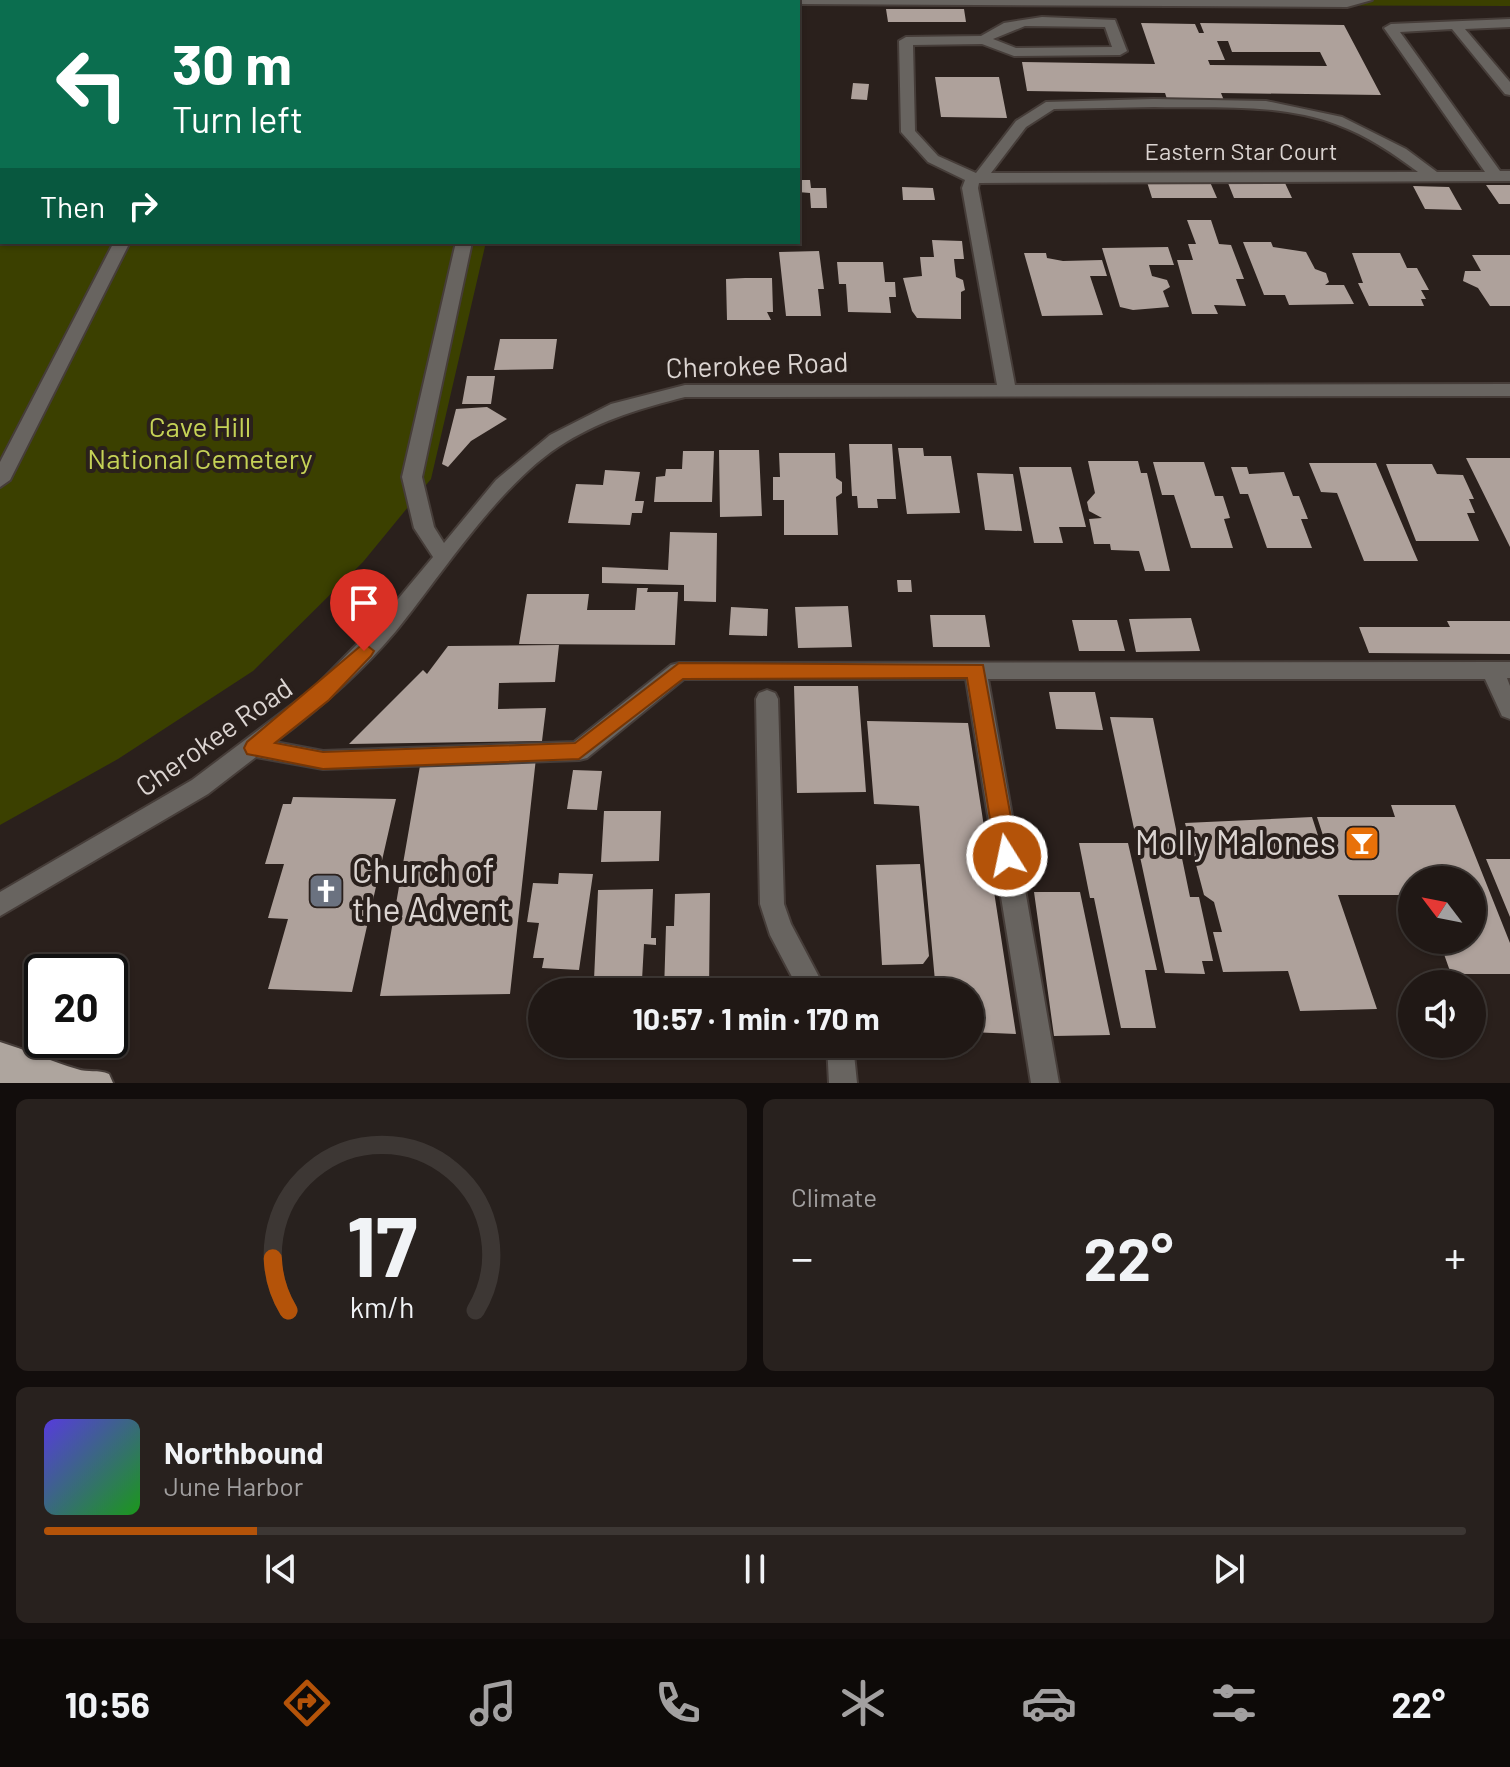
<!DOCTYPE html>
<meta charset="utf-8">
<style>
body{margin:0;font-family:Barlow,sans-serif;background:#28211e;color:#f1f3f6;height:100vh;display:flex;flex-direction:column;font-size:30px;white-space:nowrap}
*{box-sizing:border-box;margin:0}
p{font-size:26px;color:#a2a0a0}
.icon{flex:none;width:44px;height:44px;fill:none;stroke:currentColor;stroke-width:2;stroke-linecap:round;stroke-linejoin:round}
.map{position:relative;height:1083px;overflow:hidden}
.panel{display:flex;flex-direction:column;gap:16px;padding:16px;background:#120d0c;flex:1}
.panel>*{flex:none}
.guide{position:absolute;left:0px;top:0px;width:800px;height:244px;box-shadow:0 2px 6px #0004,0 0 0 2px #3d3734;background:#0b6e4f;color:#fff;overflow:hidden}
.needle{width:52px;rotate:302deg}
.fabs{position:absolute;left:1398px;top:866px;display:grid;gap:16px}
.fabs a{display:grid;place-items:center;width:88px;height:88px;border-radius:50%;background:#201815;box-shadow:0 2px 6px #0004,0 0 0 2px #3d3734;font-size:40px}
.speed{position:absolute;left:24px;top:954px;display:flex;gap:16px;font-size:40px;font-weight:700;text-align:center}
.speed>*{display:grid;place-content:center;width:104px;height:104px;border-radius:50%;background:#201815;box-shadow:0 2px 6px #0004,0 0 0 2px #3d3734;line-height:1}
.speed .limit{border:4px solid #111;border-radius:12px;background:#fff;color:#111}
.pin{position:absolute;display:grid;place-items:center;width:68px;height:68px;color:#fff;margin:-82px -34px;border-radius:50% 50% 50% 0;rotate:-45deg;box-shadow:0 0 8px #0007}
.pin .icon{rotate:45deg}
.me{position:absolute;width:88px;margin:-44px;rotate:350deg;stroke-linejoin:round;filter:drop-shadow(0 0 6px #0008)}
.turn{display:flex;align-items:center;gap:28px;height:168px;padding:0 40px;font-size:36px}
.turn .icon{width:104px;height:104px;stroke-width:2.5}
.turn b{display:block;font-size:56px;line-height:68px}
.then{display:flex;align-items:center;height:76px;padding:0 40px;background:#0003;gap:16px;font-size:30px}
.big{font-size:60px;font-weight:700;line-height:1.1}
.panel .widget{flex:1;display:flex;flex-direction:column;justify-content:center;gap:12px;min-width:0;padding:0 28px;border-radius:12px;background:#28211e}
.panel .dial{align-items:center;gap:0}
.dial svg{height:208px;overflow:visible;fill:none;stroke:#3d3734;stroke-width:7;stroke-linecap:round;text-anchor:middle}
.dial text{fill:#f1f3f6;stroke:none}
.song{display:flex;align-items:center;gap:24px}
.cover{width:96px;height:96px;border-radius:12px;background:linear-gradient(135deg,hsl(250 70% 55%),hsl(120 70% 35%))}
.played{height:8px;border-radius:4px;background:linear-gradient(90deg,#b45309 15%,#3d3734 15%)}
.keys{display:flex;justify-content:space-around;direction:ltr}
.heat{display:flex;justify-content:space-between;align-items:center;font-size:44px;direction:ltr}
.panel .tiles{flex:1;display:grid;gap:16px;grid-template-columns:1fr 1fr}
.widget:last-child{grid-column:span 2}
.trip{position:absolute;left:528px;top:978px;width:456px;height:80px;border-radius:40px;background:#201815;box-shadow:0 2px 6px #0004,0 0 0 2px #3d3734;font-weight:700;line-height:80px;text-align:center}
.menu{display:flex;height:128px;justify-content:space-around;align-items:center;background:#0d0a08;color:#a2a0a0}
.menu .icon{width:56px;height:56px}
.menu .selected{color:#b45309}
.menu b{font-size:36px;color:#f1f3f6}
.map>svg:first-child{display:block}
.green{fill:#3b4000}
.building{fill:#aea19b;fill-rule:evenodd}
.lines{fill:none;stroke-linecap:round;stroke-linejoin:round}
.minor-casing{stroke:#463d39;stroke-width:4}
.major-casing{stroke:#463d39;stroke-width:4}
.minor{fill:#686460;fill-rule:evenodd}
.major{fill:#aea59e;fill-rule:evenodd}
.route{fill:#b45309;stroke:#753606;stroke-width:2}
.labels{text-anchor:middle;stroke-width:8;stroke-linejoin:round;paint-order:stroke}
.far-street-label{font-size:24px;fill:#dbd4d1;stroke:#2a201c}
.street-label{font-size:28px;fill:#dbd4d1;stroke:#2a201c}
.park-label{font-size:28px;fill:#c5d256;stroke:#2a201c}
.near-poi-label{font-size:34px;fill:#dbd4d1;stroke:#2a201c;text-anchor:end}
</style>
<div class="map">
<svg width="1510" height="1083" viewBox="0 0 1510 1083">
<rect width="100%" height="100%" fill="#2a201c"/>
<path class="green" d="M0,0H1510V6L2,2V242H486L431,479L363,562L253,671L118,759L0,825Z"/>
<path class="building" d="M886,9H964L966,22H888Z
M1141,23L1195,24L1199,33H1204L1200,23L1344,25L1381,95L1221,93L1225,103L1168,102L1165,93L1027,91L1022,62L1155,64ZM1217,41H1228L1232,52H1320L1327,66L1210,65L1208,60H1225Z
M935,77H999L1007,118L941,117Z
M853,83L869,84L867,100L851,99Z
M798,180H810L811,188H826L827,208H811L810,193L798,192Z
M1147,182H1210L1217,198H1152Z
M1228,183H1285L1292,198H1234Z
M1486,185H1510V204H1499Z
M1413,186L1449,187L1462,210L1425,209Z
M902,187L933,188L935,200H903Z
M1187,220H1211L1219,244L1231,245L1244,279H1236L1246,306L1214,305L1218,314H1192L1177,260H1193L1188,244H1196Z
M932,240L962,241L964,259H954L956,277L963,280L965,290L961,292V319L917,318L912,311L903,278L922,276L920,257H934Z
M1243,242H1271L1273,247L1306,252L1315,269L1326,273L1329,282L1325,285H1344L1354,304L1289,305L1285,295H1264Z
M1168,247L1174,265H1149L1152,276L1167,280L1170,287L1163,291L1169,307L1133,310L1120,307L1102,248Z
M819,251L824,289H818L821,316H786L779,252Z
M1024,253H1046L1047,258L1063,261L1102,260L1107,276H1090L1103,315L1042,316Z
M1352,253H1400L1407,268H1417L1429,290H1421L1426,299H1421L1424,306H1369L1358,283H1363Z
M1472,255H1510V306H1490L1478,288L1463,281L1465,271H1481Z
M837,262H883L885,282H895L896,297H889L891,313L848,312L846,284H839Z
M745,278H772L773,312H767L771,320H727L726,279Z
M500,339H557L553,369L494,370Z
M467,376H495L491,404H462Z
M487,407L507,419L471,441L448,467L442,464L456,409Z
M849,444H892L896,499H877L878,508H858L857,496H852Z
M898,448H923L924,456H951L960,513L907,514Z
M719,450H759L762,516L720,517Z
M683,451H714L712,502H654L656,477L665,476L666,469H682Z
M779,453H835L836,478L842,482V493L836,497L838,535H784V500H773V477H780Z
M1466,458H1510V547Z
M1088,461H1138L1141,473H1147L1170,571H1145L1139,551L1111,550L1110,544H1094L1089,519L1102,518L1089,511L1087,502L1095,493Z
M1153,462H1204L1215,496H1223L1230,518L1224,519L1233,548H1191L1174,495H1162Z
M1309,463H1376L1418,561H1364L1337,493L1321,492Z
M1386,464H1432L1437,474L1463,475L1474,499H1469L1475,513H1467L1479,541H1416Z
M1019,467H1071L1086,527H1059L1063,543H1034Z
M1231,467H1247L1249,474L1284,472L1293,496H1299L1308,519H1301L1312,548H1267L1248,494H1240Z
M605,470L640,472L635,501H644L642,513H632L630,525L568,523L576,484L603,485Z
M977,473L1013,474L1022,531L985,530Z
M670,532L717,533L716,602L684,601V585L602,583V567L668,570Z
M897,580H911L912,592H898Z
M637,588H648L647,592H678L675,645L519,644L527,594H589L587,610H635Z
M848,606L852,647L798,648L795,607Z
M731,607L768,609L767,636L729,635Z
M930,615H985L990,647H933Z
M1191,618L1200,651L1136,652L1129,619Z
M1072,620H1117L1125,651H1079Z
M1447,621H1510V654L1369,653L1359,627H1450Z
M559,645L555,682L499,683L498,709L546,708L542,741L349,744L423,670L427,674L448,646Z
M794,686H858L866,792L797,793Z
M1049,692H1095L1103,730L1056,729Z
M1110,717L1153,718L1190,897H1199L1213,961H1202L1205,974L1165,973Z
M867,721L968,723L1016,1034L970,1032V992H936L919,806L874,804Z
M536,758L510,994L380,996L421,760Z
M573,770L602,771L597,810L567,809Z
M293,797L396,799L352,992L268,989L288,919L268,918L284,864H265L283,804H291Z
M1391,805H1455L1510,943V974H1451L1439,940H1472V880H1412V895H1338L1377,1009L1300,1011L1288,971L1223,972L1213,932H1222L1214,902L1204,895L1185,823L1312,817L1324,854H1329L1317,817H1395Z
M604,811H661L659,861L601,862Z
M1079,843H1128L1157,970H1145L1156,1028H1121L1094,898H1090Z
M1486,859H1510V917Z
M920,864L929,956L923,964L882,965L876,865Z
M559,873L593,874L579,970L542,968L544,958H533L539,923L527,922L533,883L558,884Z
M653,889L651,938H656V945L644,944L642,980H594L598,890Z
M1034,892H1080L1110,1035L1054,1036Z
M710,893L709,992H664L666,926H674L675,894Z"/>
<g class="lines">
<defs>
<path id="minor" d="M431,0H444L445,2H432Z
M782,0H1372L1347,7L798,4Z
M1042,17L1115,20L1127,51L1120,55L1014,56L982,44L913,45L915,131L938,156L976,173L1016,121L1046,102L1154,99L1266,101L1342,117L1406,149L1437,172H1485L1384,28L1391,24L1510,19V27L1465,29L1510,82V95L1505,94L1452,29L1400,32L1500,171H1510V181L979,183L978,188L1015,385L1510,384V396L685,397C642,408 604,419 566,442C502,480 443,573 396,631C360,674 319,709 275,742L323,751L574,742L671,665L679,663L1510,662V678H1507L1510,686V719L1502,716L1485,679H988L1059,1083H1031L966,679H684L587,758L579,760L323,769L256,757L208,794L0,916V892L192,780L314,688L378,623L433,557L414,528L402,477L456,242H472L422,477L434,527L444,543L496,480L550,435L611,404L685,385H997L962,188L965,180L928,162L901,132L899,41L906,37L981,36L1004,23ZM1025,26L1105,27L1112,47L1016,48L993,39ZM1154,107C1214,108 1281,103 1338,125C1366,135 1394,154 1418,172L991,173L1026,127L1054,109Z
M114,242H130L10,480L0,487V462Z
M767,690L775,693L778,699L784,904L791,924L827,992H800L770,935L760,904L756,699L759,693Z
M827,1044H853L857,1083H829Z"/>
<path id="major" d="M0,1042C26,1050 53,1062 77,1069C88,1073 98,1069 109,1074L113,1083H0Z"/>
</defs>
<use href="#minor" class="minor-casing"/>
<use href="#major" class="major-casing"/>
<use href="#minor" class="minor"/>
<use href="#major" class="major"/>
</g>
<path class="route" d="M364,643L374,651L371,656L329,700L275,743L323,752L575,743L679,663L983,665L1018,856L1015,863L1007,866L999,863L996,856L967,678L683,679L579,759L323,769L247,754L244,748L247,742Z"/>
<defs>
<symbol id="bar-square" viewBox="-11 -11 22 22"><rect x="-9" y="-9" width="18" height="18" rx="4" fill="#e8710a" stroke="#2a201c"/><path d="M-6-5H6L.8 .8V4.5H3.5V6h-7V4.5H-.8V.8Z" fill="#fff"/></symbol>
<symbol id="church-square" viewBox="-11 -11 22 22"><rect x="-9" y="-9" width="18" height="18" rx="4" fill="#6b7280" stroke="#2a201c"/><path d="M-1.2-6h2.4v3.5h3.3v2.4h-3.3V6h-2.4V-.1h-3.3v-2.4h3.3Z" fill="#fff"/></symbol>
</defs>
<g fill-rule="evenodd">
<use href="#bar-square" x="1342" y="823" width="40" height="40"/>
<use href="#church-square" x="306" y="871" width="40" height="40"/>
</g>
<g class="labels">
<g class="far-street-label">
<text x="1241" y="160">Eastern Star Court</text>
</g>
<g class="street-label">
<text transform="translate(757 365) rotate(-2)" y="10">Cherokee Road</text>
<text transform="translate(214 737) rotate(-35)" y="10">Cherokee Road</text>
</g>
<g class="park-label">
<text x="200" y="437">Cave Hill<tspan x="200" dy="32">National Cemetery</tspan></text>
</g>
<g class="near-poi-label">
<text x="1336" y="855">Molly Malones</text>
<text x="352" y="883" text-anchor="start">Church of<tspan x="352" dy="39">the Advent</tspan></text>
</g>
</g>
</svg>
<div class="fabs">
<a><svg class="needle" viewBox="-14 -14 28 28"><path d="M0-13l5 13h-10z" fill="#e53935"/><path d="M0 13l5-13h-10z" fill="#a2a0a0"/></svg></a>
<a><svg class="icon" aria-label="sound" viewBox="0 0 24 24"><path d="M4 9h4l5-4v14l-5-4H4zM17 9q2 3 0 6"/></svg></a>
</div>
<div class="speed"><div class="limit">20</div></div>
<div class="pin" style="left:364px;top:651px;background:#d93025"><svg class="icon" aria-label="arrive" viewBox="0 0 24 24"><path d="M6 21V4h12l-3 4 3 4H6"/></svg></div>
<svg class="me" style="left:1007px;top:856px" viewBox="-20 -20 40 40"><circle r="17" fill="#b45309" stroke="#fff" stroke-width="3"/><path d="M0-11L8 9 0 5-8 9z" fill="#fff"/></svg>
<div class="trip">10:57 · 1 min · 170 m</div>
<div class="guide">
<div class="turn"><svg class="icon" aria-label="left" viewBox="0 0 24 24"><path d="M17 20v-9H6M10 6l-5 5 5 5"/></svg><div><b>30 m</b>Turn left</div></div>
<div class="then">Then<svg class="icon" aria-label="right" viewBox="0 0 24 24"><path d="M7 20v-9h11M14 6l5 5-5 5"/></svg></div>
</div>
</div>
<section class="panel">
<div class="tiles">
<div class="widget dial"><svg viewBox="0 0 100 80">
<path d="M14 69A42 42 0 1 1 86 69"/>
<path d="M14 69A42 42 0 0 1 8 49" stroke="#b45309"/>
<text x="50" y="56" font-size="32" font-weight="700">17</text>
<text x="50" y="72" font-size="11">km/h</text>
</svg></div>
<div class="widget"><p>Climate</p>
<div class="heat"><a>−</a><b class="big">22°</b><a>+</a></div>
</div>
<div class="widget">
<div class="song"><i class="cover"></i><div><b>Northbound</b><p>June Harbor</p></div></div>
<div class="played"></div>
<div class="keys"><svg class="icon" aria-label="previous" viewBox="0 0 24 24"><path d="M18 5L8 12l10 7zM5 5v14"/></svg><svg class="icon" aria-label="pause" viewBox="0 0 24 24"><path d="M8 5v14M16 5v14"/></svg><svg class="icon" aria-label="next" viewBox="0 0 24 24"><path d="M6 5l10 7-10 7zM19 5v14"/></svg></div>
</div>
</div>
</section>
<nav class="menu">
<b>10:56</b>
<svg class="icon selected" aria-label="directions" viewBox="0 0 24 24"><path d="M12 3l9 9-9 9-9-9zM9 14v-3h6M13 9l2 2-2 2"/></svg>
<svg class="icon" aria-label="music" viewBox="0 0 24 24"><path d="M9 18V5l10-2v13"/><circle cx="6" cy="18" r="3"/><circle cx="16" cy="16" r="3"/></svg>
<svg class="icon" aria-label="phone" viewBox="0 0 24 24"><path d="M5 4h4l2 5-3 2q2 4 5 5l2-3 5 2v4C11 20 4 13 5 4z"/></svg>
<svg class="icon" aria-label="climate" viewBox="0 0 24 24"><path d="M12 3v18M4 7l16 10M4 17L20 7"/></svg>
<svg class="icon" aria-label="car" viewBox="0 0 24 24"><path d="M5 17H2v-5l4-1 3-4h7l3 4 3 1v5h-3M9 17h6M6 11h13"/><circle cx="7" cy="17" r="2"/><circle cx="17" cy="17" r="2"/></svg>
<svg class="icon" aria-label="filters" viewBox="0 0 24 24"><path d="M4 7h16M4 17h16"/><circle cx="9" cy="7" r="2"/><circle cx="15" cy="17" r="2"/></svg>
<b>22°</b>
</nav>
